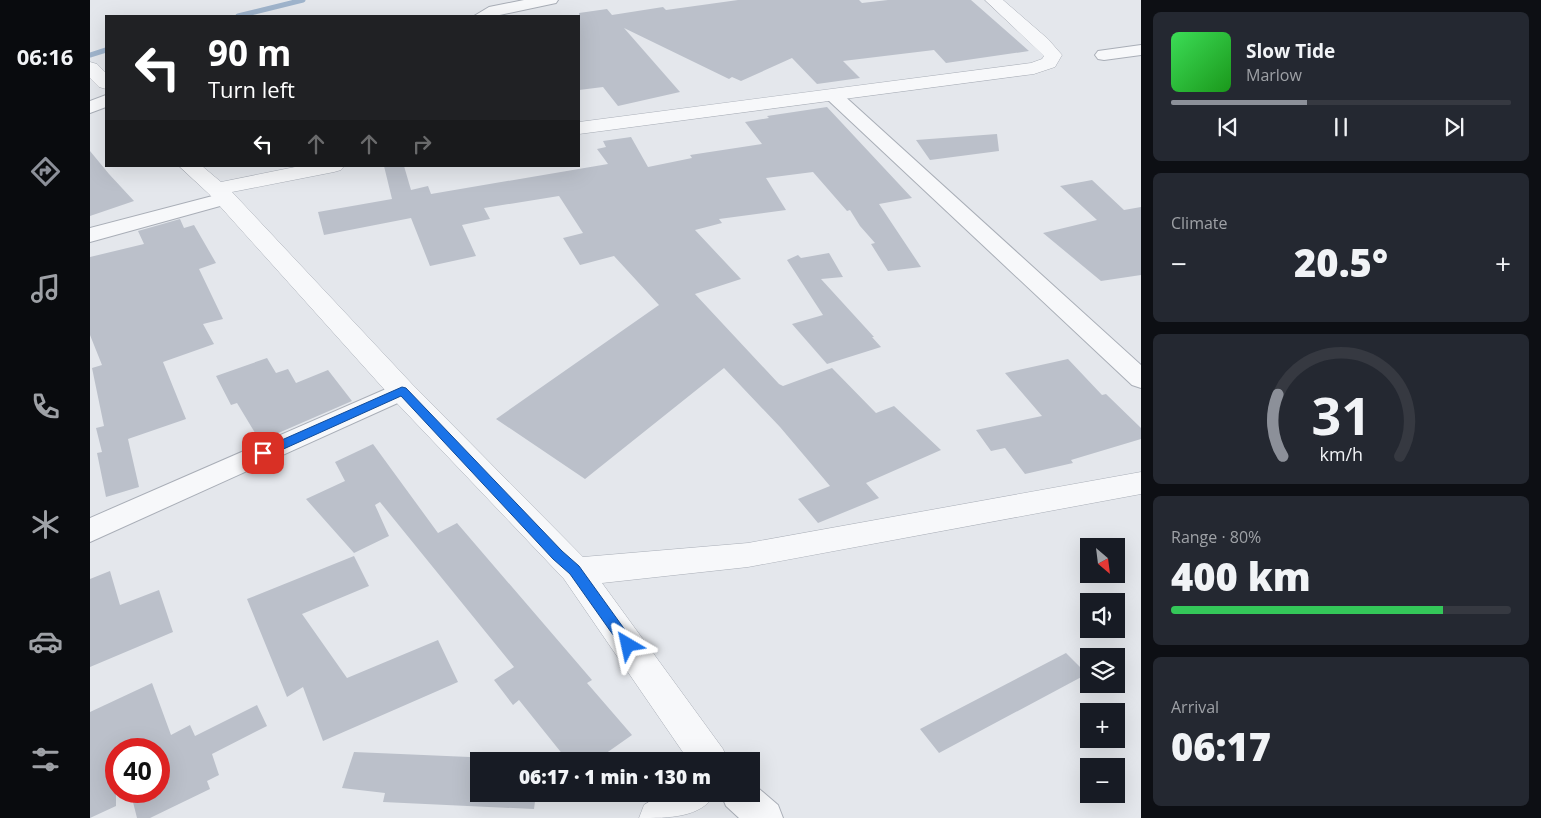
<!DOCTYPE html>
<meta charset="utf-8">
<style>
body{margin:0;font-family:"Open Sans",sans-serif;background:#242831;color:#f1f3f6;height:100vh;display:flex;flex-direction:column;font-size:19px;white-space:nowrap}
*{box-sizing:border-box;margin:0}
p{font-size:16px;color:#9ea1a6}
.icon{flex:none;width:28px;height:28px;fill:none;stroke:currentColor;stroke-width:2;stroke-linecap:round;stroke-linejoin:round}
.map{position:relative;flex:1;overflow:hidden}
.sheet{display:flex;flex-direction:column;gap:12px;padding:12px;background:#0d0f14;width:400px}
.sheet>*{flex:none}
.guide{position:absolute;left:15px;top:15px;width:475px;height:152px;border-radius:0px;box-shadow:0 5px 20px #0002;background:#202124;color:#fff;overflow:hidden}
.needle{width:32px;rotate:152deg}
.fabs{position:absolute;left:990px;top:538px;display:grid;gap:10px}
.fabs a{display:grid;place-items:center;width:45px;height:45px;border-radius:0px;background:#171b24;box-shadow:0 5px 20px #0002;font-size:25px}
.speed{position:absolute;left:15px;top:738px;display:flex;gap:10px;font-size:25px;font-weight:700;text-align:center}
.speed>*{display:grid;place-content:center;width:65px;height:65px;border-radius:50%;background:#171b24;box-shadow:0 5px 20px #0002;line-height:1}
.speed .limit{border:8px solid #d22;background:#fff;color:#111}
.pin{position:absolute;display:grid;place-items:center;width:42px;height:42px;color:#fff;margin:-21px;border-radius:10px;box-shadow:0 2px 8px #0006}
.me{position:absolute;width:55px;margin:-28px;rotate:324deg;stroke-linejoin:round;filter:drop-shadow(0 0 4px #0008)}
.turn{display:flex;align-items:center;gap:18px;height:105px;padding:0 20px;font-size:22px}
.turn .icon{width:65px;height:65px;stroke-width:2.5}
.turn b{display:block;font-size:35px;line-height:42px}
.lanes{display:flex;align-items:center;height:48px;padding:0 20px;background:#0003;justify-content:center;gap:25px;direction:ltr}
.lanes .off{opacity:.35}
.big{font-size:38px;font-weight:800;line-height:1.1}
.sheet .widget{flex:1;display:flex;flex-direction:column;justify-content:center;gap:8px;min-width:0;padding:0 18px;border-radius:8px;background:#242831}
.sheet .dial{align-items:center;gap:0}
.dial svg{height:130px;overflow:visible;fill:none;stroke:#363941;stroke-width:7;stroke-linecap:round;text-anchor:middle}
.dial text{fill:#f1f3f6;stroke:none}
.song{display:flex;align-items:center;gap:15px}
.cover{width:60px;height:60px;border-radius:8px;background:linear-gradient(135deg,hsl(130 70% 55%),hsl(120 70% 35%))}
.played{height:5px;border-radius:2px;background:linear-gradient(90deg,#8c9099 40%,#363941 40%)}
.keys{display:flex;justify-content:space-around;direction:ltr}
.heat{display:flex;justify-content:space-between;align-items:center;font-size:28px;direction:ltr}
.charge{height:8px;border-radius:4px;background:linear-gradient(90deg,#34c759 80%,#363941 0)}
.trip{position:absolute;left:380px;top:752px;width:290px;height:50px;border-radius:0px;background:#171b24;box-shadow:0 5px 20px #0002;font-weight:800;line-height:50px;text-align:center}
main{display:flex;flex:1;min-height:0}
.tabs{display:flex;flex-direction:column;width:90px;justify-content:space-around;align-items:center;background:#090b0e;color:#9ea1a6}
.tabs .icon{width:35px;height:35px}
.tabs .on{color:#8c9099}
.tabs b{font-size:22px;color:#f1f3f6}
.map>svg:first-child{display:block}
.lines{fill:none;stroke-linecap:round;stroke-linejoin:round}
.stream{stroke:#9fb4cc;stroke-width:5}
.building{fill:#bbc0ca}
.minor-casing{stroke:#a9aeb7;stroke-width:2}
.tertiary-casing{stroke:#a9aeb7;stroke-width:1}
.minor{fill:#f7f8fa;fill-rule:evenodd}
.tertiary{fill:#f7f8fa;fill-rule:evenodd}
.route{fill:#1a73e8;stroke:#114b97}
</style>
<main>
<nav class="tabs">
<b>06:16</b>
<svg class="icon on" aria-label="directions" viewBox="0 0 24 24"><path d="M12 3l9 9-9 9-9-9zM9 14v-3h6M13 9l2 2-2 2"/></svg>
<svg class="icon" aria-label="music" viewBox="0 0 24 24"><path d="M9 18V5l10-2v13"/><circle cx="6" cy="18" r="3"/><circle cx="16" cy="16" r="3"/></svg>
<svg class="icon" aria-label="phone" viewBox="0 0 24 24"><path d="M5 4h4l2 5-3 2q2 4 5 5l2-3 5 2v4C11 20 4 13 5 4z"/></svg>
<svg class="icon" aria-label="climate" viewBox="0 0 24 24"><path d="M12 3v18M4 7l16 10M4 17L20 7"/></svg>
<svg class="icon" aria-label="car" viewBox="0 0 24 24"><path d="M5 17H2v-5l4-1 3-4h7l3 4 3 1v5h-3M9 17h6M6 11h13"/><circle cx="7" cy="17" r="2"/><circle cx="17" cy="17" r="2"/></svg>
<svg class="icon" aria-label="filters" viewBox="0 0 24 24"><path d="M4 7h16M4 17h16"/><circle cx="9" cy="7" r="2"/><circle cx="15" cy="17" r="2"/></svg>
</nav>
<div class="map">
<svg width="1051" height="818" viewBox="0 0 1051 818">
<rect width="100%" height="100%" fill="#e4e7ec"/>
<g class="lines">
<path class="stream" d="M148,16L213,0
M0,55L16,50"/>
</g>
<path class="building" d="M648,0H769L772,3L798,0H881L939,51L856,63L844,50L753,61L770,78L727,84L702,58L651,81L642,77L639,79L534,28L590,92L528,106L513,87L489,90V13L517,9L522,15L573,7L576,10Z
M737,107L822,198L789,204L831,267L798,271L781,244L785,243L770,226L760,210L757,211L723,172L676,178L696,210L629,219L632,223L605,230L651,279L605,294L689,384L693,386L742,368L786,413L804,406L851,450L776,483L789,498L728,523L708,499L740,486L690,427L634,368L495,479L406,419L569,305L524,256L490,265L473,238L493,233L469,196L394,208L400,219L372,225L386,256L340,266L321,218L234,235L228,212L302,199L294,166H314L321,190L338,186L341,194L518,164L507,149L516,147L513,141L541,137L558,167L602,158L600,155L672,144L655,122L679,118L677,116Z
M907,134L909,151L840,160L826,140Z
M0,151L19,174L44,201L0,216Z
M1002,180L1034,210L1051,207V275L1011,281L953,233L1007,220L970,186Z
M90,219L94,228L104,225L126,263L109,269L133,319L113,324L124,344L73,362L96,419L38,439L49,487L16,497L7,453L12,452L6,428L14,426L2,368L12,365L0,335V257L54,244L48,231Z
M739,253L753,277L731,279L784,337H782L791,347L737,364L702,324L733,315L697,260L708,255L711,258Z
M177,358L186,373L198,369L206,383L238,370L262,401L170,441L147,403L141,405L126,376Z
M978,359L1012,395L1016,394L1051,428V439L981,460L983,463L935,474L915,448L901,451L886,430L952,416L915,373Z
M283,444L348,533L367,523L502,680L497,683L542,735L505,761H478L429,700L423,705L404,680L424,667L290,502L285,505L299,536L264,553L216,499L255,481L245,462Z
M264,556L279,586L212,614L257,678L348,640L368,682L233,741L213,687L197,697L157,599Z
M20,571L30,605L69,590L83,632L0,667V579Z
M976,653L997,674L849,753L830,729Z
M62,683L81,735L100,725L105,736L167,705L177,726L122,754L129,775L117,781L120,789L60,818H47L43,802L69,791V749H26V806L0,818V712Z
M264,752L450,760L389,761V794H446L444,809L293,802L295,793L252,788Z"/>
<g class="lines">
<defs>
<path id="minor" d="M434,0H468L466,3L405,16H384L399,7Z
M1051,45V55L1014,60L1008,59L1005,55L1008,51Z
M744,91L750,92L1051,365V388L1042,385L738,100L735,96L738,92Z
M16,95V107L0,113V101Z
M134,193L141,195L144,199L141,203L0,242V228Z
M312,382L321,385L325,391L321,397L0,542V518Z
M661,782L688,805L693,818H649L636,806L631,794H661Z"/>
<path id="tertiary" d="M895,0H913L958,39L972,55L965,67L944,74L489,134V122L941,63L952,59L954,56Z
M0,62L7,64L16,73V89L9,87L0,78Z
M89,166H112L131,182L210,166H254L251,170L244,172L142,192L322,384L493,557L658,543L1051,472V494L658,567L512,583L633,749L638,761H599L474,579L302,398L119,194Z
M572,794H625C611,818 579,818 549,818L554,805Z"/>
</defs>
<use href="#minor" class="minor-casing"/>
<use href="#tertiary" class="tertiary-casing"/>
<use href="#minor" class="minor"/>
<use href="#tertiary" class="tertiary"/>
</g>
<path class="route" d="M312,387L316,388L472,551L489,566L543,641L545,645L543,649H533L480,574L463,559L311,396L178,456H169L167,453L169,450Z"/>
</svg>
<div class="fabs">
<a><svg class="needle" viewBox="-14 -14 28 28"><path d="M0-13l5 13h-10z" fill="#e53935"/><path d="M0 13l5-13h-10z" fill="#9ea1a6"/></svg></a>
<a><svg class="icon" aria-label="sound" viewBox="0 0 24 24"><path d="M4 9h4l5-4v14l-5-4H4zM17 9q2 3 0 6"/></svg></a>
<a><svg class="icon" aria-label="layers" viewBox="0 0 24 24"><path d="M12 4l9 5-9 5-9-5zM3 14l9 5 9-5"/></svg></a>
<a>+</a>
<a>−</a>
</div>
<div class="speed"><div class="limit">40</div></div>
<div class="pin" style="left:173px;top:453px;background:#d93025"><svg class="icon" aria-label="arrive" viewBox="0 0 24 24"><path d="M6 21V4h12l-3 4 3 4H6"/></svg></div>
<svg class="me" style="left:538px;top:645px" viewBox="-20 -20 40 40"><path d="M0-17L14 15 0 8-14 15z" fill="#1a73e8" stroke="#fff" stroke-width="4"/></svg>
<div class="trip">06:17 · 1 min · 130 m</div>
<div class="guide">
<div class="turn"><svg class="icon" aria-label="left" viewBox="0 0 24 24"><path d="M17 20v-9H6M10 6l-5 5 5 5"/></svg><div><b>90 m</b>Turn left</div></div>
<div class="lanes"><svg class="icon" aria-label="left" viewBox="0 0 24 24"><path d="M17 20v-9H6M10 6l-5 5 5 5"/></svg><svg class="icon off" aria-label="ahead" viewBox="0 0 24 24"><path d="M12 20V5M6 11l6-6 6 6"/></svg><svg class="icon off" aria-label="ahead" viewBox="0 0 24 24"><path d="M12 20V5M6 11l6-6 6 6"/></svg><svg class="icon off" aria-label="right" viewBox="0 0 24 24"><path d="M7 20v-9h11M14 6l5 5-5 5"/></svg></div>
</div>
</div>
<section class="sheet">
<div class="widget">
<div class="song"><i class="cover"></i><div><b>Slow Tide</b><p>Marlow</p></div></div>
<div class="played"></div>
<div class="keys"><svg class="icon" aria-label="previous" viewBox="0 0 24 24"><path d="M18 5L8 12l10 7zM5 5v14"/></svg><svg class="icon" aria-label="pause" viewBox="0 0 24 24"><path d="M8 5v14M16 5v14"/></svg><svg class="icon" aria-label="next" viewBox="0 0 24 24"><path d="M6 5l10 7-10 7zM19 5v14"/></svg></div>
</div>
<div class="widget"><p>Climate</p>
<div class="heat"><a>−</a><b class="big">20.5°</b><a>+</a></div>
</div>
<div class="widget dial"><svg viewBox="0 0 100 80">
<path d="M14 69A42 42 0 1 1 86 69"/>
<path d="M14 69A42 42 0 0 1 11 31" stroke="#8c9099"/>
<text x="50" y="56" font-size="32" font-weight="700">31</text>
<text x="50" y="72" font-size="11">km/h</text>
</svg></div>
<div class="widget"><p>Range · 80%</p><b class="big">400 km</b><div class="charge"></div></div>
<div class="widget"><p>Arrival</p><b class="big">06:17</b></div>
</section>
</main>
